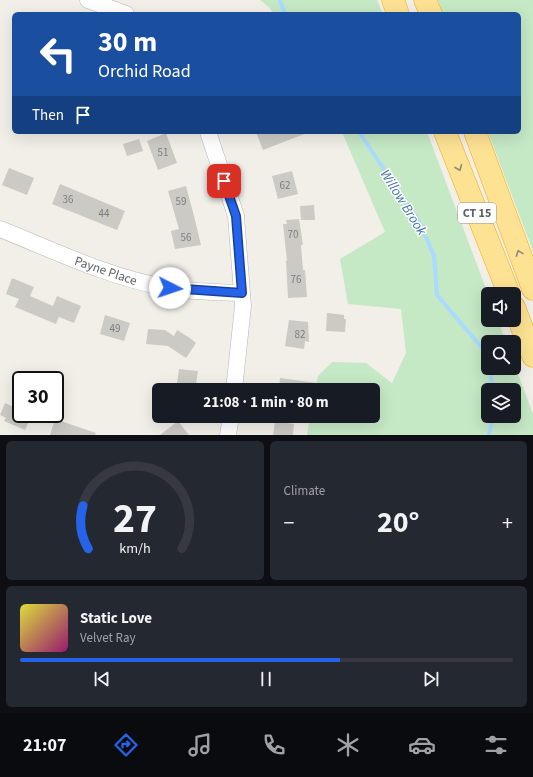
<!DOCTYPE html>
<meta charset="utf-8">
<style>
body{margin:0;font-family:"Source Sans 3",sans-serif;background:#242831;color:#f1f3f6;height:100vh;display:flex;flex-direction:column;font-size:15px;white-space:nowrap}
*{box-sizing:border-box;margin:0}
p{font-size:13px;color:#9ea1a6}
.icon{flex:none;width:22px;height:22px;fill:none;stroke:currentColor;stroke-width:2;stroke-linecap:round;stroke-linejoin:round}
.map{position:relative;height:435px;overflow:hidden}
.details{display:flex;flex-direction:column;gap:6px;padding:6px;background:#0d0f14;flex:1}
.details>*{flex:none}
.hud{position:absolute;left:12px;top:12px;width:509px;height:122px;border-radius:6px;box-shadow:0 4px 16px #0002;background:#1a4fa0;color:#fff;overflow:hidden}
.controls{position:absolute;left:481px;top:287px;display:grid;gap:8px}
.controls a{display:grid;place-items:center;width:40px;height:40px;border-radius:6px;background:#171b24;box-shadow:0 4px 16px #0002;font-size:20px}
.speed{position:absolute;left:12px;top:371px;display:flex;gap:8px;font-size:20px;font-weight:700;text-align:center}
.speed>*{display:grid;place-content:center;width:52px;height:52px;border-radius:50%;background:#171b24;box-shadow:0 4px 16px #0002;line-height:1}
.speed .limit{border:2px solid #111;border-radius:6px;background:#fff;color:#111}
.pin{position:absolute;display:grid;place-items:center;width:34px;height:34px;color:#fff;margin:-17px;border-radius:8px;box-shadow:0 2px 6px #0006}
.me{position:absolute;width:44px;margin:-22px;rotate:94deg;stroke-linejoin:round;filter:drop-shadow(0 0 3px #0008)}
.turn{display:flex;align-items:center;gap:14px;height:84px;padding:0 20px;font-size:18px}
.turn .icon{width:52px;height:52px;stroke-width:2.5}
.turn b{display:block;font-size:28px;line-height:34px}
.then{display:flex;align-items:center;height:38px;padding:0 20px;background:#0003;gap:8px;font-size:15px}
.big{font-size:30px;font-weight:700;line-height:1.1}
.details .widget{flex:1;display:flex;flex-direction:column;justify-content:center;gap:6px;min-width:0;padding:0 14px;border-radius:6px;background:#242831}
.details .dial{align-items:center;gap:0}
.dial svg{height:104px;overflow:visible;fill:none;stroke:#363941;stroke-width:7;stroke-linecap:round;text-anchor:middle}
.dial text{fill:#f1f3f6;stroke:none}
.song{display:flex;align-items:center;gap:12px}
.cover{width:48px;height:48px;border-radius:6px;background:linear-gradient(135deg,hsl(60 70% 55%),hsl(320 70% 35%))}
.played{height:4px;border-radius:2px;background:linear-gradient(90deg,#2563eb 65%,#363941 65%)}
.keys{display:flex;justify-content:space-around;direction:ltr}
.heat{display:flex;justify-content:space-between;align-items:center;font-size:22px;direction:ltr}
.details .tiles{flex:1;display:grid;gap:6px;grid-template-columns:1fr 1fr}
.widget:last-child{grid-column:span 2}
.trip{position:absolute;left:152px;top:383px;width:228px;height:40px;border-radius:6px;background:#171b24;box-shadow:0 4px 16px #0002;font-weight:700;line-height:40px;text-align:center}
.tabs{display:flex;height:64px;justify-content:space-around;align-items:center;background:#090b0e;color:#9ea1a6}
.tabs .icon{width:28px;height:28px}
.tabs .on{color:#2563eb}
.tabs b{font-size:18px;color:#f1f3f6}
.map>svg:first-child{display:block}
.green{fill:#c5e8c5;fill-rule:evenodd}
.lines{fill:none;stroke-linecap:round;stroke-linejoin:round}
.stream{stroke:#aadaff;stroke-width:4}
.building{fill:#cccac5}
.street-casing{stroke:#b5b8bc;stroke-width:17}
.highway-casing{stroke:#f9ab00;stroke-width:23}
.street{stroke:#fff;stroke-width:16}
.highway{stroke:#fde293;stroke-width:22}
.oneway{stroke:#8e8975}
.route-casing{stroke:#184099;stroke-width:10}
.route{stroke:#2563eb;stroke-width:7}
.labels{text-anchor:middle;stroke-width:3;stroke-linejoin:round;paint-order:stroke}
.number-label{font-size:11px;fill:#7a7d7f}
.shield{fill:#fff;stroke:#8f9295;stroke-width:1}
.shield-label{font-size:12px;font-weight:bold;fill:#5f6368}
.street-label{font-size:13px;fill:#5f6368;stroke:#fff}
.water-label{font-size:14px;font-style:italic;fill:#4174aa;stroke:#fff}
</style>
<div class="map">
<svg width="533" height="435" viewBox="0 0 533 435">
<rect width="100%" height="100%" fill="#f1efe8"/>
<path class="green" d="M260,0H377L383,14H273L270,8Z
M438,0H533V251L488,132H519V14H443Z
M342,132H427L488,294V320H498L506,342H488V368H514V363L533,414V435H307L310,416H373V390H315L318,376L332,362L366,363L392,383L406,353L401,309L348,304L340,259L385,232ZM488,390H514V416H488Z"/>
<g class="lines">
<path class="stream" d="M280,0L285,14
M359,132L420,223L434,256L437,295L488,355
M490,368L492,390
M489,435L493,416"/>
</g>
<path class="building" d="M256,132H307V133L263,150Z
M166,133L177,163L158,170L147,141Z
M139,139L143,151L127,156L123,144Z
M9,168L34,178L27,195L2,185Z
M292,171L298,194L278,199L272,176Z
M60,184L125,211L117,230L52,204Z
M186,186L194,216L201,245L175,249L171,231L179,229L168,191Z
M314,205L315,220H301L300,206Z
M299,219L303,245H301L303,270H305L307,297L288,298L286,261H287L283,224H287L286,220Z
M12,278L34,287L30,296L53,306L57,296L81,306L74,323L59,317L56,324L15,307L19,299L6,294Z
M327,313L344,315V319H346L345,332L326,331Z
M105,315L130,323L124,341L100,334Z
M289,320L308,322L309,342L305,341L304,349L285,346Z
M148,329L165,330L174,336L177,330L190,338L196,343L186,358L168,346L146,344Z
M179,369L198,371L195,390H176Z
M280,378L317,383L316,390H279Z
M5,403L21,410V414H32L25,430L4,421L6,418L0,415Z
M55,419L96,433L95,435H50Z
M178,421L189,435H160Z
M275,421L294,424L293,435H273Z"/>
<g class="lines">
<defs>
<path id="street" d="M88,0L126,14
M208,132L236,216L243,306L234,390
M0,229C55,251 110,278 169,288C192,292 218,292 241,293
M228,435L231,416"/>
<path id="highway" d="M393,0L398,14
M425,0L431,14
M445,132L509,294
M475,132L533,289
M514,307L533,356"/>
</defs>
<use href="#street" class="street-casing"/>
<use href="#highway" class="highway-casing"/>
<use href="#street" class="street"/>
<use href="#highway" class="highway"/>
</g>
<defs><path id="oneway-chevron" d="M-2-3.5L2.5 0L-2 3.5" fill="none" stroke-width="1.6" stroke-linecap="round" stroke-linejoin="round"/></defs>
<g class="oneway">
<use href="#oneway-chevron" transform="translate(459 168) rotate(68)"/>
<use href="#oneway-chevron" transform="translate(519 253) rotate(-110)"/>
</g>
<g class="lines">
<defs>
<path id="route" d="M170,288L242,293L236,216L224,181"/>
</defs>
<use href="#route" class="route-casing"/>
<use href="#route" class="route"/>
</g>
<g class="labels">
<g class="number-label">
<text x="163" y="156">51</text>
<text x="285" y="189">62</text>
<text x="68" y="203">36</text>
<text x="181" y="205">59</text>
<text x="104" y="217">44</text>
<text x="293" y="238">70</text>
<text x="186" y="241">56</text>
<text x="296" y="283">76</text>
<text x="115" y="332">49</text>
<text x="300" y="338">82</text>
</g>
<rect class="shield" x="458" y="203" width="38" height="20" rx="3"/>
<g class="shield-label">
<text x="477" y="217">CT 15</text>
</g>
<g class="street-label">
<text transform="translate(106 270) rotate(19)" y="5">Payne Place</text>
</g>
<g class="water-label">
<text transform="translate(404 202) rotate(58)" y="5">Willow Brook</text>
</g>
</g>
</svg>
<div class="controls">
<a><svg class="icon" aria-label="sound" viewBox="0 0 24 24"><path d="M4 9h4l5-4v14l-5-4H4zM17 9q2 3 0 6"/></svg></a>
<a><svg class="icon" aria-label="search" viewBox="0 0 24 24"><circle cx="10" cy="10" r="6"/><path d="M15 15l6 6"/></svg></a>
<a><svg class="icon" aria-label="layers" viewBox="0 0 24 24"><path d="M12 4l9 5-9 5-9-5zM3 14l9 5 9-5"/></svg></a>
</div>
<div class="speed"><div class="limit">30</div></div>
<div class="pin" style="left:224px;top:181px;background:#d93025"><svg class="icon" aria-label="arrive" viewBox="0 0 24 24"><path d="M6 21V4h12l-3 4 3 4H6"/></svg></div>
<svg class="me" style="left:170px;top:288px" viewBox="-20 -20 40 40"><circle r="19" fill="#fff"/><path d="M0-13L10 11 0 6-10 11z" fill="#2563eb"/></svg>
<div class="trip">21:08 · 1 min · 80 m</div>
<div class="hud">
<div class="turn"><svg class="icon" aria-label="left" viewBox="0 0 24 24"><path d="M17 20v-9H6M10 6l-5 5 5 5"/></svg><div><b>30 m</b>Orchid Road</div></div>
<div class="then">Then<svg class="icon" aria-label="arrive" viewBox="0 0 24 24"><path d="M6 21V4h12l-3 4 3 4H6"/></svg></div>
</div>
</div>
<section class="details">
<div class="tiles">
<div class="widget dial"><svg viewBox="0 0 100 80">
<path d="M14 69A42 42 0 1 1 86 69"/>
<path d="M14 69A42 42 0 0 1 10 36" stroke="#2563eb"/>
<text x="50" y="56" font-size="32" font-weight="700">27</text>
<text x="50" y="72" font-size="11">km/h</text>
</svg></div>
<div class="widget"><p>Climate</p>
<div class="heat"><a>−</a><b class="big">20°</b><a>+</a></div>
</div>
<div class="widget">
<div class="song"><i class="cover"></i><div><b>Static Love</b><p>Velvet Ray</p></div></div>
<div class="played"></div>
<div class="keys"><svg class="icon" aria-label="previous" viewBox="0 0 24 24"><path d="M18 5L8 12l10 7zM5 5v14"/></svg><svg class="icon" aria-label="pause" viewBox="0 0 24 24"><path d="M8 5v14M16 5v14"/></svg><svg class="icon" aria-label="next" viewBox="0 0 24 24"><path d="M6 5l10 7-10 7zM19 5v14"/></svg></div>
</div>
</div>
</section>
<nav class="tabs">
<b>21:07</b>
<svg class="icon on" aria-label="directions" viewBox="0 0 24 24"><path d="M12 3l9 9-9 9-9-9zM9 14v-3h6M13 9l2 2-2 2"/></svg>
<svg class="icon" aria-label="music" viewBox="0 0 24 24"><path d="M9 18V5l10-2v13"/><circle cx="6" cy="18" r="3"/><circle cx="16" cy="16" r="3"/></svg>
<svg class="icon" aria-label="phone" viewBox="0 0 24 24"><path d="M5 4h4l2 5-3 2q2 4 5 5l2-3 5 2v4C11 20 4 13 5 4z"/></svg>
<svg class="icon" aria-label="climate" viewBox="0 0 24 24"><path d="M12 3v18M4 7l16 10M4 17L20 7"/></svg>
<svg class="icon" aria-label="car" viewBox="0 0 24 24"><path d="M5 17H2v-5l4-1 3-4h7l3 4 3 1v5h-3M9 17h6M6 11h13"/><circle cx="7" cy="17" r="2"/><circle cx="17" cy="17" r="2"/></svg>
<svg class="icon" aria-label="filters" viewBox="0 0 24 24"><path d="M4 7h16M4 17h16"/><circle cx="9" cy="7" r="2"/><circle cx="15" cy="17" r="2"/></svg>
</nav>
